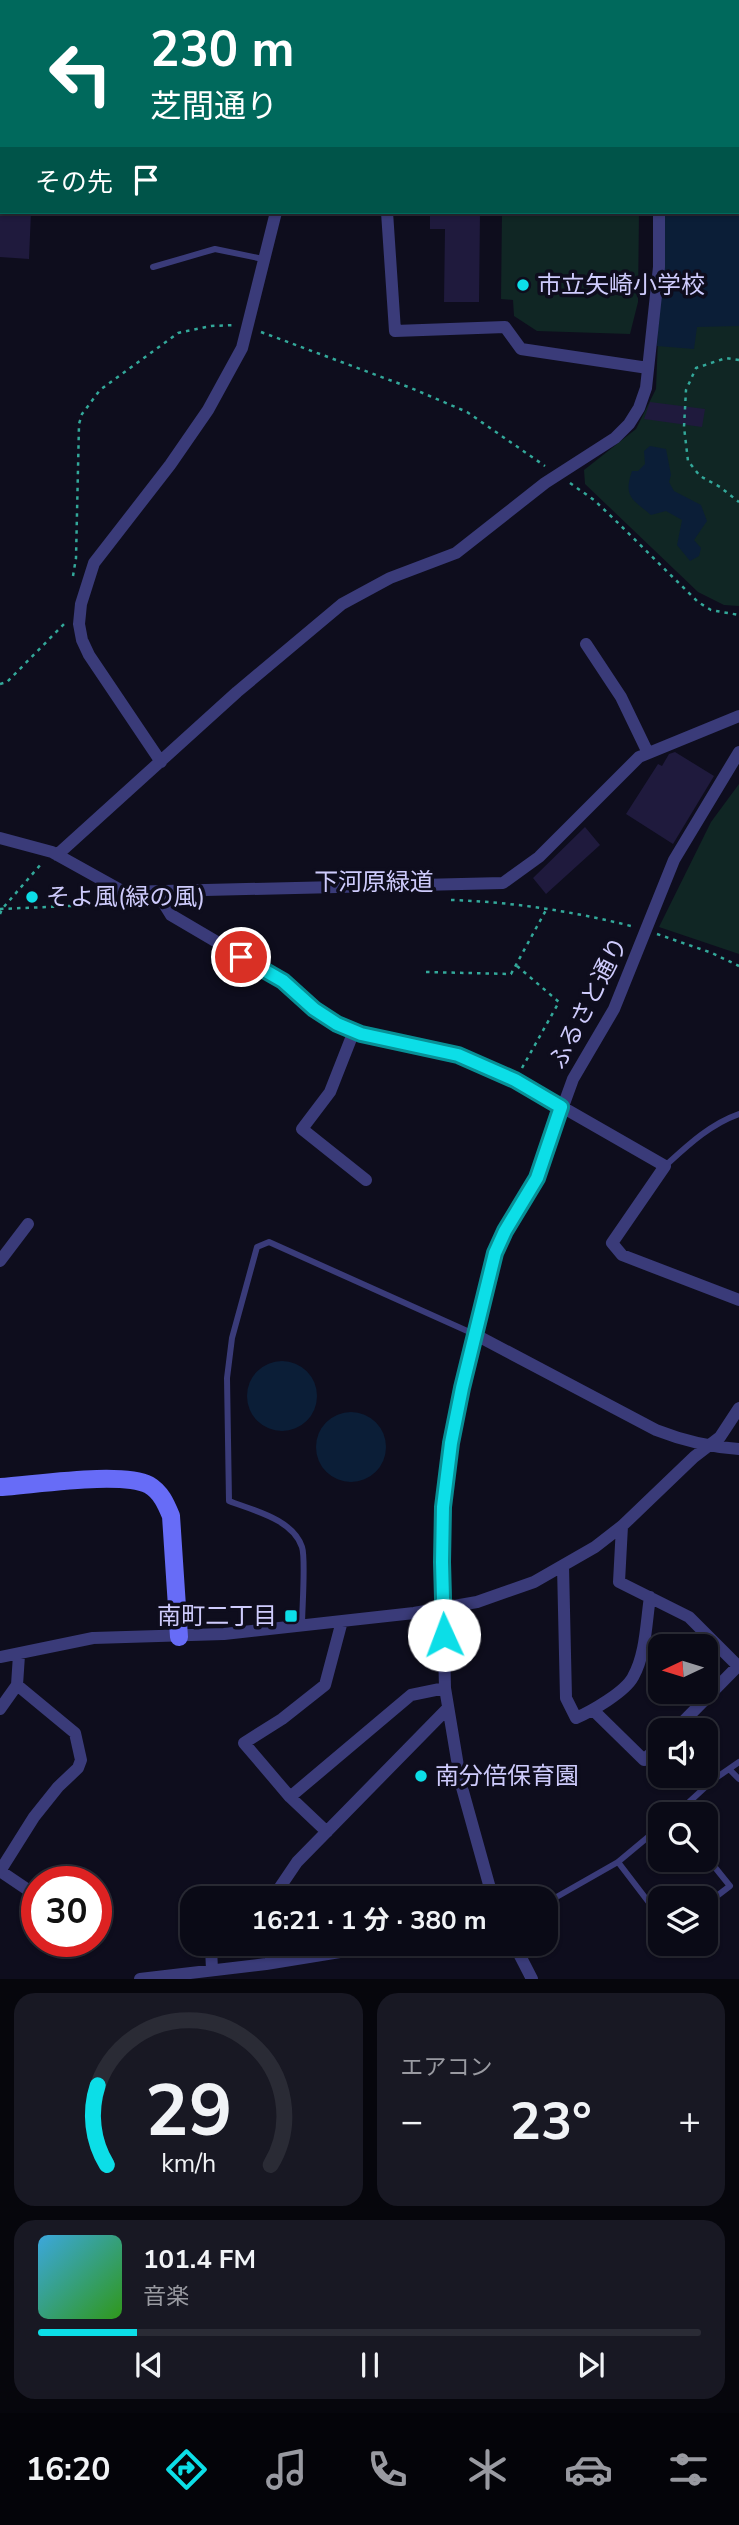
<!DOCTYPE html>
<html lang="ja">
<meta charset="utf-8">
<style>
body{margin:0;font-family:"Nunito Sans","Noto Sans JP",sans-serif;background:#181823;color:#f1f3f6;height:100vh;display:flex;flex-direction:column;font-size:26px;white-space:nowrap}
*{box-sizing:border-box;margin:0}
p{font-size:23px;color:#999aa1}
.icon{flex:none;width:38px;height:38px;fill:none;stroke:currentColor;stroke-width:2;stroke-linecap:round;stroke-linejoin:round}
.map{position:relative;height:1979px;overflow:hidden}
.drawer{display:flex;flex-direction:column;gap:14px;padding:14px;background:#06060c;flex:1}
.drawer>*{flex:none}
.hud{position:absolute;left:0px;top:0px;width:740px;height:214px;box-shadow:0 2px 5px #0004,0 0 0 2px #2a2b35;background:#00695c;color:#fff;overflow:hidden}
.needle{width:46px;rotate:266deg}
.controls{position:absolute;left:648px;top:1634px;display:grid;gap:14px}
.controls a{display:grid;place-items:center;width:70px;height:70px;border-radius:14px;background:#0a0a16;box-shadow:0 2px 5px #0004,0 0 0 2px #2a2b35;font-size:35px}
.speed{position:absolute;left:21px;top:1866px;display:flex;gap:14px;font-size:35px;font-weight:700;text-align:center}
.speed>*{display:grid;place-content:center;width:91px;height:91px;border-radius:50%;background:#0a0a16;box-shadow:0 2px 5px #0004,0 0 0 2px #2a2b35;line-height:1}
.speed .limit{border:10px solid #d22;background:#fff;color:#111}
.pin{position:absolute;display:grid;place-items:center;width:60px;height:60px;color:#fff;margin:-30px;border:4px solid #fff;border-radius:50%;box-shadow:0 2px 7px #0007}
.me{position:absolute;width:77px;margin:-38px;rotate:358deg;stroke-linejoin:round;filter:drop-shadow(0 0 5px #0008)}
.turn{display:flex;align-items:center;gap:24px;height:147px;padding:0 35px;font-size:32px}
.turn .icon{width:91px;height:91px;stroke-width:2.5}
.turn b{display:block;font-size:49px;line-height:60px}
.then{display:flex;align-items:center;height:66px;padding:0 35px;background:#0003;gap:14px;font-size:26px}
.big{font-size:52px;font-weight:700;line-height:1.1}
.drawer .card{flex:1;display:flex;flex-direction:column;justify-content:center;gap:10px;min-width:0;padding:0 24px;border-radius:21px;background:#181823}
.drawer .dial{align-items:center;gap:0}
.dial svg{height:182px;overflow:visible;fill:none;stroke:#2a2b35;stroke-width:7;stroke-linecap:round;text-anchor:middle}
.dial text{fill:#f1f3f6;stroke:none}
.song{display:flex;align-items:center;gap:21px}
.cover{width:84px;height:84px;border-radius:10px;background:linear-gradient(135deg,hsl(200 70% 55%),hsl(110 70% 35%))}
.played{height:7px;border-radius:4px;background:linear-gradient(90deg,#0cdee7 15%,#2a2b35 15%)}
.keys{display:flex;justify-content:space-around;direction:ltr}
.heat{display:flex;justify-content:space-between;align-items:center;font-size:38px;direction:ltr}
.drawer .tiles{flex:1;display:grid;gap:14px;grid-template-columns:1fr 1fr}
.card:last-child{grid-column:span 2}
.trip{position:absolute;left:180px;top:1886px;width:378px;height:70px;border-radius:21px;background:#0a0a16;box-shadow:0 2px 5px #0004,0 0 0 2px #2a2b35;font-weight:700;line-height:70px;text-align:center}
.dock{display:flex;height:112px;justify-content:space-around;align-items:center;background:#040409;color:#999aa1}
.dock .icon{width:49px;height:49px}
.dock .active{color:#0cdee7}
.dock b{font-size:32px;color:#f1f3f6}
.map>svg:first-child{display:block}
.green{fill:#102624}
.water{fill:#0b1e37}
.building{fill:#1f1a3d}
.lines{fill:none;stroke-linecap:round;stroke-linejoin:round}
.path{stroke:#33a89a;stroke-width:2.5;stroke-dasharray:3.5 5;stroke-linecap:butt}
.lane{stroke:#3a3b79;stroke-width:6}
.street{stroke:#3a3b79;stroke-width:12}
.secondary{stroke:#676cf7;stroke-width:18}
.route-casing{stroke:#089096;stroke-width:18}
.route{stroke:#0cdee7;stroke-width:12}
.poi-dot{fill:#0cdee7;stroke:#0e0d1d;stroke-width:2.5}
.labels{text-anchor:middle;stroke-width:7;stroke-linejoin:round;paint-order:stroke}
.poi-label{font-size:24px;fill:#cecbfc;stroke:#0e0d1d;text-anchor:start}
.street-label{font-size:24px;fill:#cecbfc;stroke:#0e0d1d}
</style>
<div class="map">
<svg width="739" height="1979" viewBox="0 0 739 1979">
<rect width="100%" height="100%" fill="#0e0d1d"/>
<path class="green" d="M665,0H739V606L724,605L698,592L585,484L584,470L636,429L656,389L663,212H738V2Z
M502,212H639L638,302L630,334L537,331L514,316L513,300L501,299Z
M739,784V954L659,927L711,822Z"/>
<path class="water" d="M739,0V326L697,327L694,349L657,346L665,212H738V2H717Z
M650,446L666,449L671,475L669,482L674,491L701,505L707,521L694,540L701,548L699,556L690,561L677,545L682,520L666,511L651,515C632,499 623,497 632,471H638L645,464L644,451Z
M247 1396a35 35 0 1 1 70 0a35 35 0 1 1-70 0Z
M316 1447a35 35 0 1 1 70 0a35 35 0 1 1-70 0Z"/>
<path class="building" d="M0,212H31L29,259L0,257Z
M430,212H480L479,302H444L445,229H430Z
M650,402L705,409L702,427L644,419Z
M675,752L714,776L673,844L626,814L658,764L662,766L669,754Z
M585,827L600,845L546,894L533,878Z"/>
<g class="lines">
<path class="path" d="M261,332L411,388L467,412L545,466
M739,360L726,358L696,368L686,390L684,427L688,461L700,476L720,487L739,502
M570,483L594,500L615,520L698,602L711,610L739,615
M73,576L76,558L79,424L82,414L100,390L178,333L211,326L235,325
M0,684L7,682L64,624
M451,900C513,902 571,911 631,926
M0,909L116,904
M0,914L2,909L42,863
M657,934L712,953L739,966
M517,966L559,1002L522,1068
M426,972L511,974L546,910"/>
<path class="lane" d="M153,267L215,249L263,259
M665,1166C687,1146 710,1124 739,1114
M302,1625C302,1609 306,1559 302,1547C293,1519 252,1510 229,1501L227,1378L232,1338L257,1247L269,1242L474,1334
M729,1769L739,1779
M675,1815L713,1780L739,1762
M705,1855L730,1886L705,1905
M618,1862L660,1917
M546,1903L618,1862L660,1827"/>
<path class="street" d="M322,2V0
M659,2V0
M387,212L395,331L505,327L521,349L648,368
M586,644L621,697L648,753
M161,762L89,655L82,640L79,624L81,604L94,563L170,465L208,410L242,348L276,212
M0,838L52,852L124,892L503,883L539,857L639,757L739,716
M57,855L237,692L342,604L390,578L456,553L545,483L615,438L629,424L639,408L646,388L659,267V212
M160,891L163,902L171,915L283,981L314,1009L337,1024L361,1034L458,1054L482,1064L515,1080L665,1166L612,1243L622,1255L739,1300
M354,1031L330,1092L302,1129L366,1180
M0,1261L28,1224
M476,1335L656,1430C684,1441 708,1447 739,1449
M622,1526L619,1582L689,1617L738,1666L674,1731
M563,1566L566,1698L576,1718C592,1711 625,1692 633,1677C646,1654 646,1623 650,1597
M0,1657L93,1638L224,1634L414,1613L477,1602L534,1582L595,1547L622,1526L694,1457L720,1437L739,1408
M17,1685L75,1733L81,1760L78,1768L58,1787L34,1817L0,1871L37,1896
M0,1709L17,1685L19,1655
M593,1710L644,1760L660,1745
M290,1797L411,1695L445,1688
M327,1832L290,1797L244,1743L282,1719L325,1685L342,1621
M272,1899L297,1862L447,1709
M493,1899L461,1784L445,1688L442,1562L443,1507L451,1443L462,1388L495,1253L504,1232L537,1178L573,1079L614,1009L674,860L739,752
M514,1944L532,1979
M212,1970L211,1947L215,1944
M140,1979L266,1964L389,1944"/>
<path class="secondary" d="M0,1487C34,1485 121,1471 149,1485C161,1492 166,1504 171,1516L179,1637"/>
</g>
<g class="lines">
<defs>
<path id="route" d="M241,957L283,981L314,1009L337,1024L361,1034L458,1055L515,1080L561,1107L537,1178L505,1231L495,1253L462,1388L451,1443L443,1507L442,1562L444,1635"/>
</defs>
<use href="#route" class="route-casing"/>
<use href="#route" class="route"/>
</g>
<g class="poi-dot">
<circle cx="523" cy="285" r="7"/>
<circle cx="32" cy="897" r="7"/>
<rect x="284" y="1609" width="14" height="14" rx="3.5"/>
<circle cx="421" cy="1776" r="7"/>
</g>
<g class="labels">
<g class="poi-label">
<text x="537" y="293">市立矢崎小学校</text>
<text x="46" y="905">そよ風(緑の風)</text>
<text x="277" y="1624" text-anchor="end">南町二丁目</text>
<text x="435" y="1784">南分倍保育園</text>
</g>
<g class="street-label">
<text x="374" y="890">下河原緑道</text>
<text transform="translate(588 1003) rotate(-63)" y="8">ふるさと通り</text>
</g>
</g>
</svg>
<div class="controls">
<a><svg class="needle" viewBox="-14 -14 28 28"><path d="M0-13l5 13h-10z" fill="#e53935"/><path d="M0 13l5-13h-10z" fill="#999aa1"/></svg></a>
<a><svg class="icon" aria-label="sound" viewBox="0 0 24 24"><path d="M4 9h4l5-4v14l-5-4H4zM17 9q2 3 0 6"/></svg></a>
<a><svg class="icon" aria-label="search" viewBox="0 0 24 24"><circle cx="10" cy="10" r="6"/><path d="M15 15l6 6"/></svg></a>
<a><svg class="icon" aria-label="layers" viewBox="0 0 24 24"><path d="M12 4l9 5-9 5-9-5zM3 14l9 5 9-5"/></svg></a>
</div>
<div class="speed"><div class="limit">30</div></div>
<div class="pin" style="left:241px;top:957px;background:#d93025"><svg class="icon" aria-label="arrive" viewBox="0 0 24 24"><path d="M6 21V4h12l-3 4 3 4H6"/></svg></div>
<svg class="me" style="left:444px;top:1635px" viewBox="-20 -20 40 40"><circle r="19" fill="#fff"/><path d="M0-13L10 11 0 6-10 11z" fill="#0cdee7"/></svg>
<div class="trip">16:21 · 1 分 · 380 m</div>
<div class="hud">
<div class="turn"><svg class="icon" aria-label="left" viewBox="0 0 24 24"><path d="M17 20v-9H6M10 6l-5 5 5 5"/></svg><div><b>230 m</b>芝間通り</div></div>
<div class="then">その先<svg class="icon" aria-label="arrive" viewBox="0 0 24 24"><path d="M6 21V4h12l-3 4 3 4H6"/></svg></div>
</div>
</div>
<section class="drawer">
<div class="tiles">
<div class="card dial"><svg viewBox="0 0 100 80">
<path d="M14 69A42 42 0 1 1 86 69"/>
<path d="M14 69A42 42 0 0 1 10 34" stroke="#0cdee7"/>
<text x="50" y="56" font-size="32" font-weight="700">29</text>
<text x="50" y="72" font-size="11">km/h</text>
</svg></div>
<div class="card"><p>エアコン</p>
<div class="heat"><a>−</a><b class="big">23°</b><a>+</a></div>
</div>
<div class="card">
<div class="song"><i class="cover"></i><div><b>101.4 FM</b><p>音楽</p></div></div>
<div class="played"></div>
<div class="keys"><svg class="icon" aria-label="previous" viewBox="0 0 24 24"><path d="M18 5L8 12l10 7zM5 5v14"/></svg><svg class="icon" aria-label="pause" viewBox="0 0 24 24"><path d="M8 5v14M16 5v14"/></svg><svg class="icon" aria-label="next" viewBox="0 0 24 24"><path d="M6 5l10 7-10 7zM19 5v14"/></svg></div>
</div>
</div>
</section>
<nav class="dock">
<b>16:20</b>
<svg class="icon active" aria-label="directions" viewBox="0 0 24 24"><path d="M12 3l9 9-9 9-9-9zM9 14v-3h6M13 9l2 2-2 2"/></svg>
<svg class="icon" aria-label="music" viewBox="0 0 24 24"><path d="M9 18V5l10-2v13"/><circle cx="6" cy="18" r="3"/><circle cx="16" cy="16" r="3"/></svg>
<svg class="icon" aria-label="phone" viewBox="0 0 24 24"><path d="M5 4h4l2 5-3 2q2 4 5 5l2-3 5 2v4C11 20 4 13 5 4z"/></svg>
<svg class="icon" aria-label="climate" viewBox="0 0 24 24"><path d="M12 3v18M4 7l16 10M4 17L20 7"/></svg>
<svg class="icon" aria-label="car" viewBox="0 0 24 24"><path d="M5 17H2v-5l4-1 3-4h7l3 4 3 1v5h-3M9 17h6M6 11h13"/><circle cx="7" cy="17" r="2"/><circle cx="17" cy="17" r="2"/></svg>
<svg class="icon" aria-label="filters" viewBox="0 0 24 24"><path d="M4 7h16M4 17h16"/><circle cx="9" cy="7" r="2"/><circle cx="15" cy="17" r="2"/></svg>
</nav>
